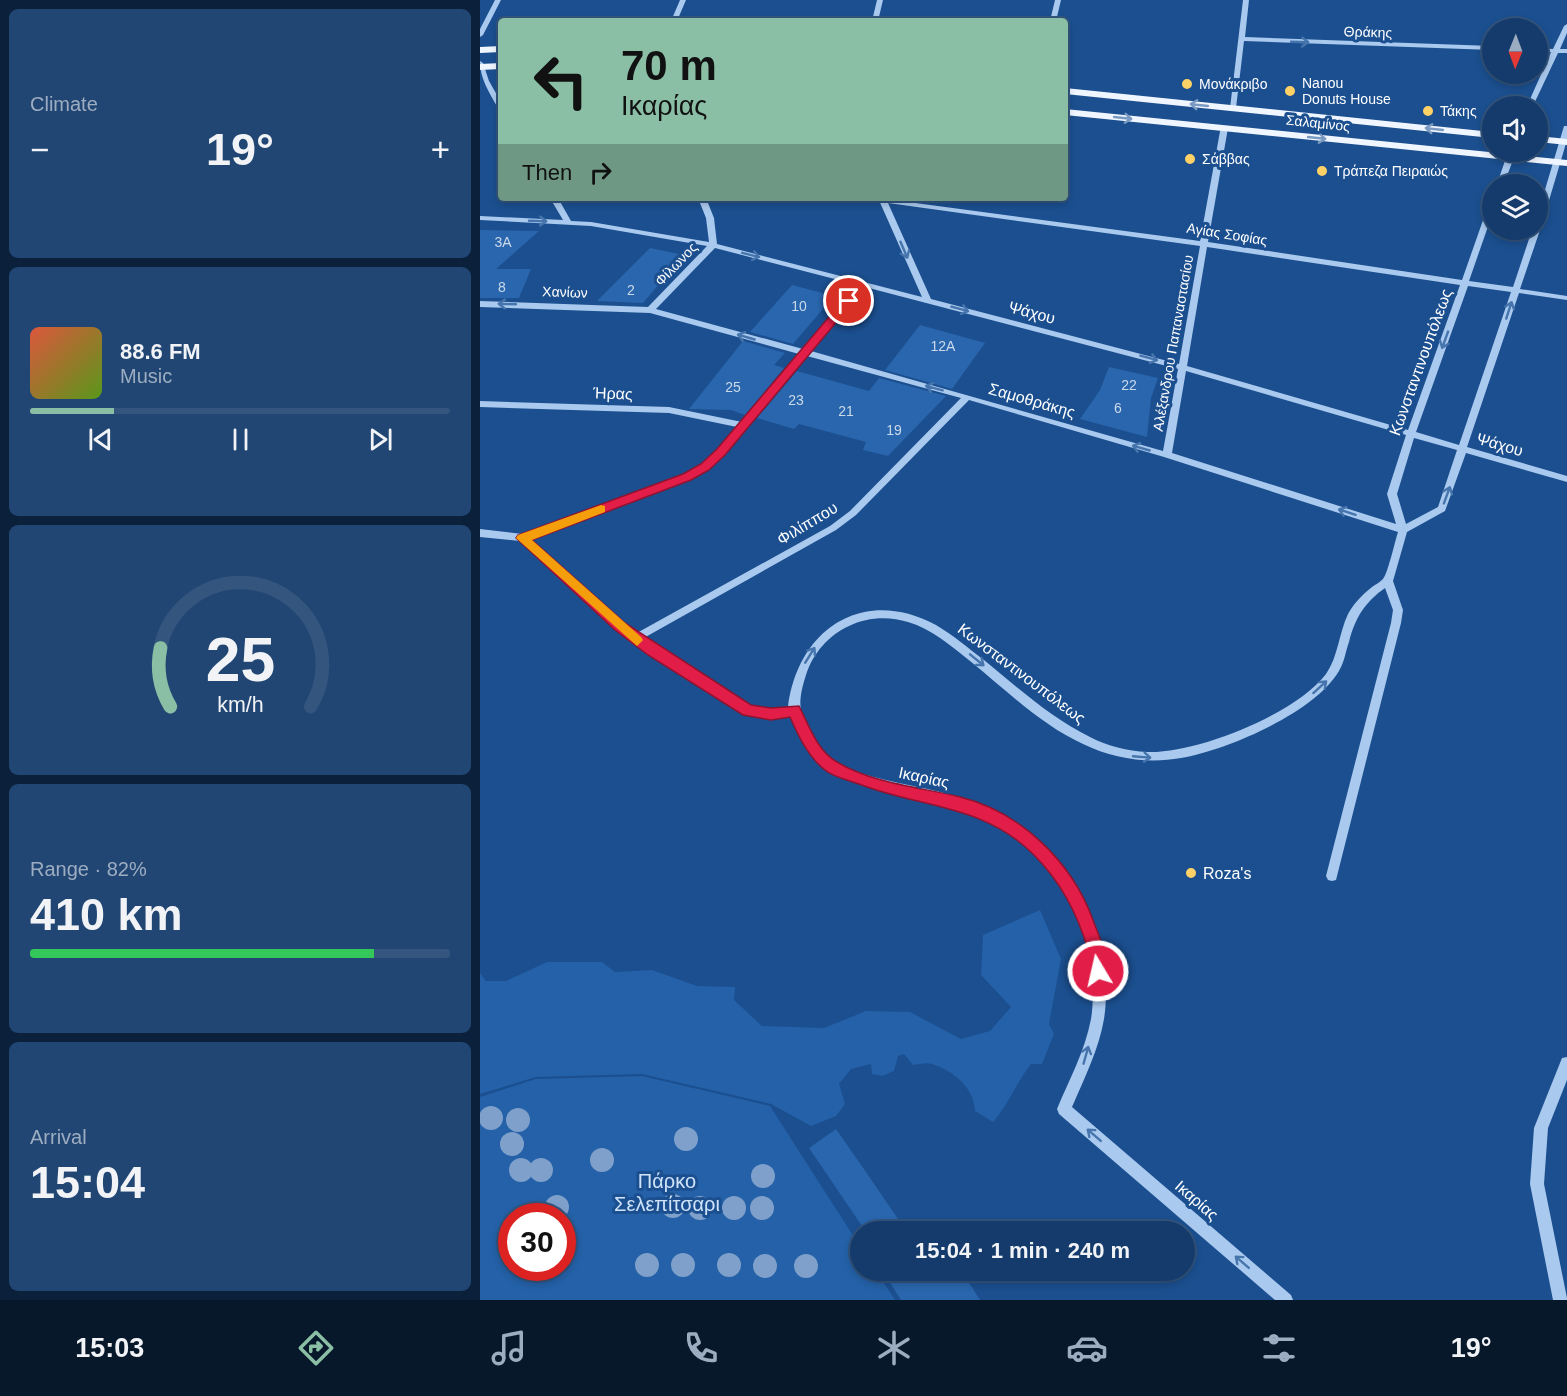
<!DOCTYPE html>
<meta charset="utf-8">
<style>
body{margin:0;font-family:Helvetica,sans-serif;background:#214673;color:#f1f3f6;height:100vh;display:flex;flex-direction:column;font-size:22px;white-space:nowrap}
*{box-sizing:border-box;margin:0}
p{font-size:20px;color:#9dadc1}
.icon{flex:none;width:33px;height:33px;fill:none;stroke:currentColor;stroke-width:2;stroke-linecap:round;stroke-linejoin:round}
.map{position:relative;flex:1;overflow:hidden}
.sheet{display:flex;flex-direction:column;gap:9px;padding:9px;background:#0b203b;width:480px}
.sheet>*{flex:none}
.top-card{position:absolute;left:18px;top:18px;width:570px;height:183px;border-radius:6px;box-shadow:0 3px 9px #0003,0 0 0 2px #33557e;background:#8abfa5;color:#111;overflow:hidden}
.needle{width:39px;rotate:181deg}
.fabs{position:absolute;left:1002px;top:18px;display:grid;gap:12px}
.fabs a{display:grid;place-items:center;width:66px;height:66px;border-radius:50%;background:#143b6b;box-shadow:0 3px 9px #0003,0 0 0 2px #33557e;font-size:30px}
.speed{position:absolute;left:18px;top:1203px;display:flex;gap:12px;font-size:30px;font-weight:700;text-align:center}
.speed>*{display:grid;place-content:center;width:78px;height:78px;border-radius:50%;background:#143b6b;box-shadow:0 3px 9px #0003,0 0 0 2px #33557e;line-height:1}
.speed .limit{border:9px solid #d22;background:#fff;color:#111}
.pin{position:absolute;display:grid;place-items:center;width:51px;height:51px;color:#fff;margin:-26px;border:3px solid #fff;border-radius:50%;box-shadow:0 2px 6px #0007}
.me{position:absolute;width:66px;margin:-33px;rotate:351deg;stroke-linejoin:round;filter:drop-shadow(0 0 4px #0008)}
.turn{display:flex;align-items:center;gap:21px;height:126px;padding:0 24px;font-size:27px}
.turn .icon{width:78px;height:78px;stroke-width:2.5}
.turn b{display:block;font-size:42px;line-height:51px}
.then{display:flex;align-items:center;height:57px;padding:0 24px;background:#0003;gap:12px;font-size:22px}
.big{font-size:45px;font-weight:700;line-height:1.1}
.sheet .widget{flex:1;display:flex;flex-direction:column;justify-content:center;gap:9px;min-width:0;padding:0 21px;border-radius:9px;background:#214673}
.sheet .dial{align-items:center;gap:0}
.dial svg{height:156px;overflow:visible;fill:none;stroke:#33557e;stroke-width:7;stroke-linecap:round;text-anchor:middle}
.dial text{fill:#f1f3f6;stroke:none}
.song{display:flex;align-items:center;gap:18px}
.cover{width:72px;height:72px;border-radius:9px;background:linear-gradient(135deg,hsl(10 70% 55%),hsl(90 70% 35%))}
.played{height:6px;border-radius:3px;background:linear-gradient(90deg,#8abfa5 20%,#33557e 20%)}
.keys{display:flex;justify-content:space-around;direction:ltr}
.heat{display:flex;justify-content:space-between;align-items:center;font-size:33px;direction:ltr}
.charge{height:9px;border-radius:4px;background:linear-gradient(90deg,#34c759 82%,#33557e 0)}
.trip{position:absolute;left:370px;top:1221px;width:345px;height:60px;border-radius:30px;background:#143b6b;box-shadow:0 3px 9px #0003,0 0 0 2px #33557e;font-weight:700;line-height:60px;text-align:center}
.dock{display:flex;height:96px;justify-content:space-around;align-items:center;background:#08182b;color:#9dadc1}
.dock .icon{width:42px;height:42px}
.dock .selected{color:#8abfa5}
.dock b{font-size:27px;color:#f1f3f6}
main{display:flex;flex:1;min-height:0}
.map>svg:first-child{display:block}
.green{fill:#2461a8;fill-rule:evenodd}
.building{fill:#2a66ad}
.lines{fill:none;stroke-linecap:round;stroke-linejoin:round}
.minor{fill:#a9c9ee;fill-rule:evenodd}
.major{fill:#f0f6ff;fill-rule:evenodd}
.tree{fill:#7ea0ca}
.oneway{stroke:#4674ac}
.oneway2{stroke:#7b9ac1}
.route{fill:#e11d48;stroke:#92132f;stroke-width:1.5}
.slow{fill:#f59e0b}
.poi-dot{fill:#ffd166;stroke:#1b4f8f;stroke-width:2}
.labels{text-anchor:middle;stroke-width:6;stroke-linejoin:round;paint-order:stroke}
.far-street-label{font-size:14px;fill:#fff;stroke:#1b4f8f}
.far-poi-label{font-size:14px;fill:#fff;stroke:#1b4f8f;text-anchor:start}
.number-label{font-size:14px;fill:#cad9ea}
.street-label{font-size:16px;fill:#fff;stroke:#1b4f8f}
.poi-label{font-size:16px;fill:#fff;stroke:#1b4f8f;text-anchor:start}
.near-park-label{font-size:20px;fill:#cfe3fa;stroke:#1b4f8f}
</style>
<main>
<section class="sheet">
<div class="widget"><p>Climate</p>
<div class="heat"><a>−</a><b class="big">19°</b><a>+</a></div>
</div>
<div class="widget">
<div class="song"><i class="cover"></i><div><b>88.6 FM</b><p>Music</p></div></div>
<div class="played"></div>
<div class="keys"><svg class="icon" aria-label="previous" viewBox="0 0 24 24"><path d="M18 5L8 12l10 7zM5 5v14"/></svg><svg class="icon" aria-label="pause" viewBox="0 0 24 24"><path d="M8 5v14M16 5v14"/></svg><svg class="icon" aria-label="next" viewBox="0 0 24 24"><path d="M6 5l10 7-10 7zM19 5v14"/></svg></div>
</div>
<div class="widget dial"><svg viewBox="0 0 100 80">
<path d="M14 69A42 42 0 1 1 86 69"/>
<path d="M14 69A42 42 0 0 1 9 39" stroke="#8abfa5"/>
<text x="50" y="56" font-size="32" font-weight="700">25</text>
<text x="50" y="72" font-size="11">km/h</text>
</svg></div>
<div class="widget"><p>Range · 82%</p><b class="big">410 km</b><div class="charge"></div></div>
<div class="widget"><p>Arrival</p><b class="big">15:04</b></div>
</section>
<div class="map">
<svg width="1087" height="1300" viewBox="0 0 1087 1300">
<rect width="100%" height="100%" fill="#1b4f8f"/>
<path class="green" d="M560,910L581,959L569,1024L574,1034L562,1064H551C536,1083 529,1104 513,1122L495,1111C494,1088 474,1071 452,1064C447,1062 439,1064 433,1065L424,1054L418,1056L414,1071L402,1076L392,1074L391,1064L371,1069L359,1084L365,1104L356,1116L331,1126L291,1104L162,1074L56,1077L0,1094V973L6,981H26L67,962H122L135,972L172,970L217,986L255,987L254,1000L282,1026L344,1028L386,1011L430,1012L481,1039L510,1031L531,1007L501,975L503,935Z
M162,1076L290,1106L381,1248V1270L396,1271L415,1300H0V1097L56,1079ZM32,1216H82V1268H32Z"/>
<path class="building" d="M0,230L59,231L16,269H51L39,298H0Z
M170,248L204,255L163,303L117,301Z
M312,285L354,296L313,344L270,332Z
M440,325L505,343L472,389L405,370Z
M263,341L305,353L294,365L304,368L265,415L251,410L209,409Z
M629,367L678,378L671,398L667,437L600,419L620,390Z
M317,371L389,391L399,378L466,396L408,456L383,450L386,442L319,424L314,429L277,418Z
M356,1129L386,1172L427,1232H386L329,1148Z
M407,1270H481L500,1300H421L404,1273Z"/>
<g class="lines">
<path class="minor" d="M15,0H21L3,35L0,37V29Z
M200,0H206L197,21H191Z
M397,0H403L398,21H392Z
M575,0H581L576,21H570Z
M763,0H769L765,37L1012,46V50L764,41L756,108L753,110L750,108Z
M1087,24V33L1080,49H1087V53H1078L1053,106H1047L1071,52H1058V48L1073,49L1084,26Z
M0,61L3,63L9,81L21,102V110L18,108C9,92 0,79 0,61Z
M741,126L748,128L728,242L982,280L1008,206L1012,204V215L989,281L1033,287L1052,230H1058V228L1060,230L1040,289L1087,296V300L1039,293L987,447L1087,476V482L986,453L965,511L927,532L913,581L923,610L921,623L856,880L852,881L848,880L846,876L911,623L913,610L905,588C885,602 875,618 869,642C866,650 865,659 861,667C840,711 747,750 701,758C668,764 634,759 603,744C561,725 526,690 490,661C471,646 452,629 428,622C409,616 387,617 369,626C349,635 333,653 326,675C318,700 317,715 333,738C339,746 346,757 355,763C362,768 372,770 380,773C414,784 450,787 484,799C505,807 525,816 543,830C598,871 635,950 624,1019C619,1049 604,1079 592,1107L811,1295L813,1300H795L579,1114L577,1109C589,1080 605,1051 611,1019C614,1001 613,979 610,960C596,890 548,832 480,808C446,795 409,793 374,780C366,777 356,775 349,771C333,761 316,733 310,715L290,718L264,714L150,642L40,541L0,537V529L42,534L204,475C227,462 240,447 257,427L189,413L0,407V401L189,407L262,422L319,354L170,313L0,307V301L168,307L227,246L111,226L0,220V216L83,220L70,198H78L91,221L111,222L229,242L226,218L218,198H226L234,218L237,244L442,297L398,198L720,241ZM408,203L720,246L699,364L451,299ZM727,247L980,285L928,430L707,366ZM235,248L378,285L323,349L176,309ZM988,286L1031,292L979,445L936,432ZM385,287L698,369L683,451L331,351ZM327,356L481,398L370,511L350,526L155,634L50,539L210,479L228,469L244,454ZM706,371L926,435L907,494L916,524L692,453ZM489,400L684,457L918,532C915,541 908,573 903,579C900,582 895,585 892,587C882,595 874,603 868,614C859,633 858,657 846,674C816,714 716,754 667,752C648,751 627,746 610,737C571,718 537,687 504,660C488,648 473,635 456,625C384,586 318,628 308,707L290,710L270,707L162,639L356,530L376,515ZM934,438L977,450L958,507L926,524L917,494Z
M1084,126H1087V140L1062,224L1058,226V213Z
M1028,152H1036L1024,184H1017Z
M1087,1057V1080L1068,1128L1064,1184L1087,1298V1300H1073L1050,1184L1054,1128L1082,1058Z"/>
<path class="major" d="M21,46V52L0,53V47Z
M21,63V69L0,70V64Z
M585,88L1012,132V138L585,94Z
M585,109L1087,160V166L585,115Z
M1058,136L1087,139V145L1058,142Z"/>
</g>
<g class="tree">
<circle cx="11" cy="1118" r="12"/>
<circle cx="38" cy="1120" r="12"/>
<circle cx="206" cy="1139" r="12"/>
<circle cx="32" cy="1144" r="12"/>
<circle cx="122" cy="1160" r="12"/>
<circle cx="41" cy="1170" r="12"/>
<circle cx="61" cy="1170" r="12"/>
<circle cx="283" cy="1176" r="12"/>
<circle cx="193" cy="1206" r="12"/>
<circle cx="77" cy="1207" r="12"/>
<circle cx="220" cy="1208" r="12"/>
<circle cx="254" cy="1208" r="12"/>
<circle cx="282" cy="1208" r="12"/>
<circle cx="167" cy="1265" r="12"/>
<circle cx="203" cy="1265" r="12"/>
<circle cx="249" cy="1265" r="12"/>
<circle cx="285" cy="1266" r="12"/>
<circle cx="326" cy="1266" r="12"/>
</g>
<defs><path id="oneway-shaft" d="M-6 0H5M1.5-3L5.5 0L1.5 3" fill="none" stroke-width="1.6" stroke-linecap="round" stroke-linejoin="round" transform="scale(1.5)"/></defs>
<g class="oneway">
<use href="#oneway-shaft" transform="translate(820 42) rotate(2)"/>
<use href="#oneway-shaft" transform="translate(58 221) rotate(2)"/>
<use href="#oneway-shaft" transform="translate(424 250) rotate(67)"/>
<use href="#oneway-shaft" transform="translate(271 255) rotate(14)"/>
<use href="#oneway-shaft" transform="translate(27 304) rotate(-178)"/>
<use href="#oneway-shaft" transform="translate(480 309) rotate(15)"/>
<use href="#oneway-shaft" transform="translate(1029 310) rotate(-72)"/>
<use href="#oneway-shaft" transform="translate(266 337) rotate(-164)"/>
<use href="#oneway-shaft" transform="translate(965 340) rotate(110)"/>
<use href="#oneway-shaft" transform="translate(669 358) rotate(15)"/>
<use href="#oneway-shaft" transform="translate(454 388) rotate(-165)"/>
<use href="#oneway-shaft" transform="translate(661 448) rotate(-164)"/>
<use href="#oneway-shaft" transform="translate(967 495) rotate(-70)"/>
<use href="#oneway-shaft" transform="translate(867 512) rotate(-162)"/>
<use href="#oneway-shaft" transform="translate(330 655) rotate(-58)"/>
<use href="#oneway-shaft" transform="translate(497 660) rotate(39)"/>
<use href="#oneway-shaft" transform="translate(840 687) rotate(-42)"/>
<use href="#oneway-shaft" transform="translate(662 757) rotate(5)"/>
<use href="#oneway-shaft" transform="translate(606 1055) rotate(-74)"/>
<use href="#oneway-shaft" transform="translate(614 1135) rotate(-139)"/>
<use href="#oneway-shaft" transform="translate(762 1262) rotate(-139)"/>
</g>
<g class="oneway2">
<use href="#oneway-shaft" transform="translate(719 105) rotate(-174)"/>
<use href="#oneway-shaft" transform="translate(643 118) rotate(6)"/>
<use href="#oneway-shaft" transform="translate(954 129) rotate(-174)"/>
<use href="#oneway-shaft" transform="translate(837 138) rotate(6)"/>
</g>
<path class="route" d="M365,298L374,301L245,455L229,470L211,480L52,540L145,623L271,705L291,708L319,706C329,725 337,751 357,762C394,784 440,787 480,797C541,812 592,862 613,920C619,937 631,959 623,977L618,979L612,977C608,968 610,959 608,950C598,915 580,881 554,855C504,804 440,808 379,784C368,780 353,777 345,770C328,757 318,735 310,717L291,720L263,715L168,655L135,630L36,538L38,535L203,474L221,464L237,449Z"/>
<path class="slow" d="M121,505L125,506V512L52,540L161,637L163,640L157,646L36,538L38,535Z"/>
<g class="poi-dot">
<circle cx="707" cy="84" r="6"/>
<circle cx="810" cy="91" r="6"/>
<circle cx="948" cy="111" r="6"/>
<circle cx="710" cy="159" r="6"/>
<circle cx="842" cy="171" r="6"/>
<circle cx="711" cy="873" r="6"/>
</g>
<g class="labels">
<g class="far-street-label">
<text transform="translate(888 32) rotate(2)" y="5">Θράκης</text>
<text transform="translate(838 123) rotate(6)" y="5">Σαλαμίνος</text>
<text transform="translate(747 234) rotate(9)" y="5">Αγίας Σοφίας</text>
<text transform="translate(196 264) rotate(-46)" y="5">Φίλωνος</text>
<text transform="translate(85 292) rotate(2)" y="5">Χανίων</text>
<text transform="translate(693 343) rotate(-80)" y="5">Αλέξανδρου Παπαναστασίου</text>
</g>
<g class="far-poi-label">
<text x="822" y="88">Nanou<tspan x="822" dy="16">Donuts House</tspan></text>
<text x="719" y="89">Μονάκριβο</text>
<text x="960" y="116">Τάκης</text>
<text x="722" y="164">Σάββας</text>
<text x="854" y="176">Τράπεζα Πειραιώς</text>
</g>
<g class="number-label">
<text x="23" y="247">3A</text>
<text x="22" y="292">8</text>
<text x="151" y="295">2</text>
<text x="319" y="311">10</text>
<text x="463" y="351">12A</text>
<text x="649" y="390">22</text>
<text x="253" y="392">25</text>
<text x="316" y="405">23</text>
<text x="638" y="413">6</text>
<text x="366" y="416">21</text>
<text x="414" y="435">19</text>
</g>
<g class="street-label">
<text transform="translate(552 312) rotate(15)" y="6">Ψάχου</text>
<text transform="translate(940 362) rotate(-70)" y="6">Κωνσταντινουπόλεως</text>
<text transform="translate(133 393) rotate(2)" y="6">Ήρας</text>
<text transform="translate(552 400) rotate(16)" y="6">Σαμοθράκης</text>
<text transform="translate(1020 444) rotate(16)" y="6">Ψάχου</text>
<text transform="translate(327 523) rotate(-31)" y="6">Φιλίππου</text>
<text transform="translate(542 673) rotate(37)" y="6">Κωνσταντινουπόλεως</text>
<text transform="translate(444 777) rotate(12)" y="6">Ικαρίας</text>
<text transform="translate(717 1200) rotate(41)" y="6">Ικαρίας</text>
</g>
<g class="poi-label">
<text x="723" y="879">Roza's</text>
</g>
<g class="near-park-label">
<text x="187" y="1188">Πάρκο<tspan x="187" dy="23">Σελεπίτσαρι</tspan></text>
</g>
</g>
</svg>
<div class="fabs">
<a><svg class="needle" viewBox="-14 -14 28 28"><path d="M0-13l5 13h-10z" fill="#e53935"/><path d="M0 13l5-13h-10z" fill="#9dadc1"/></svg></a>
<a><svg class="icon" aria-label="sound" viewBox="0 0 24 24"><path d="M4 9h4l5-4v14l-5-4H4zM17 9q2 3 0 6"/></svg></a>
<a><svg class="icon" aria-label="layers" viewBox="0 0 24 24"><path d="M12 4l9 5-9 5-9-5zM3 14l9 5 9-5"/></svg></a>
</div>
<div class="speed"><div class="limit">30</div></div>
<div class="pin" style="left:369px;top:301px;background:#d93025"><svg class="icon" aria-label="arrive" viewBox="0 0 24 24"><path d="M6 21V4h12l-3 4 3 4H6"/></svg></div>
<svg class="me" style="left:618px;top:971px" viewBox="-20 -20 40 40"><circle r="17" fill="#e11d48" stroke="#fff" stroke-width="3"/><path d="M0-11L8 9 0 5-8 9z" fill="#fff"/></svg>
<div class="trip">15:04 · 1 min · 240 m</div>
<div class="top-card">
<div class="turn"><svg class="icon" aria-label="left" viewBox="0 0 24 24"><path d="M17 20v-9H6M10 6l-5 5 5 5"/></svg><div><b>70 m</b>Ικαρίας</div></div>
<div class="then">Then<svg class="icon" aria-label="right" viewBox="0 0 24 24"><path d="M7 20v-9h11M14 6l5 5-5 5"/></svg></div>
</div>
</div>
</main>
<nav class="dock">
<b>15:03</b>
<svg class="icon selected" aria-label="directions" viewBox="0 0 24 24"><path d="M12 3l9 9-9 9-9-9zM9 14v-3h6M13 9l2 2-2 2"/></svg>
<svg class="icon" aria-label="music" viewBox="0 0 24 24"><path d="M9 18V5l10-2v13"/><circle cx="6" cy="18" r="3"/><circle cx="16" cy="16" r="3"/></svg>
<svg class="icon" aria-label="phone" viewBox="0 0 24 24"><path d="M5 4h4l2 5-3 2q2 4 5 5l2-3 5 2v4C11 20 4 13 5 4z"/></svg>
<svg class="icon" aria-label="climate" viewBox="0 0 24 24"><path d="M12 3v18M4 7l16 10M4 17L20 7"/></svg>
<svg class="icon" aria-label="car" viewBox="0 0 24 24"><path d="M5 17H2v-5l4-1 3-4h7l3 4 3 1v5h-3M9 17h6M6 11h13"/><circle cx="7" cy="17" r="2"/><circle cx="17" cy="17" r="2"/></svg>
<svg class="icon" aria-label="filters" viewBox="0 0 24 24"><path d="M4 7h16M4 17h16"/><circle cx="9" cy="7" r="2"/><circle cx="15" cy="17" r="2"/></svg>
<b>19°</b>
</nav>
